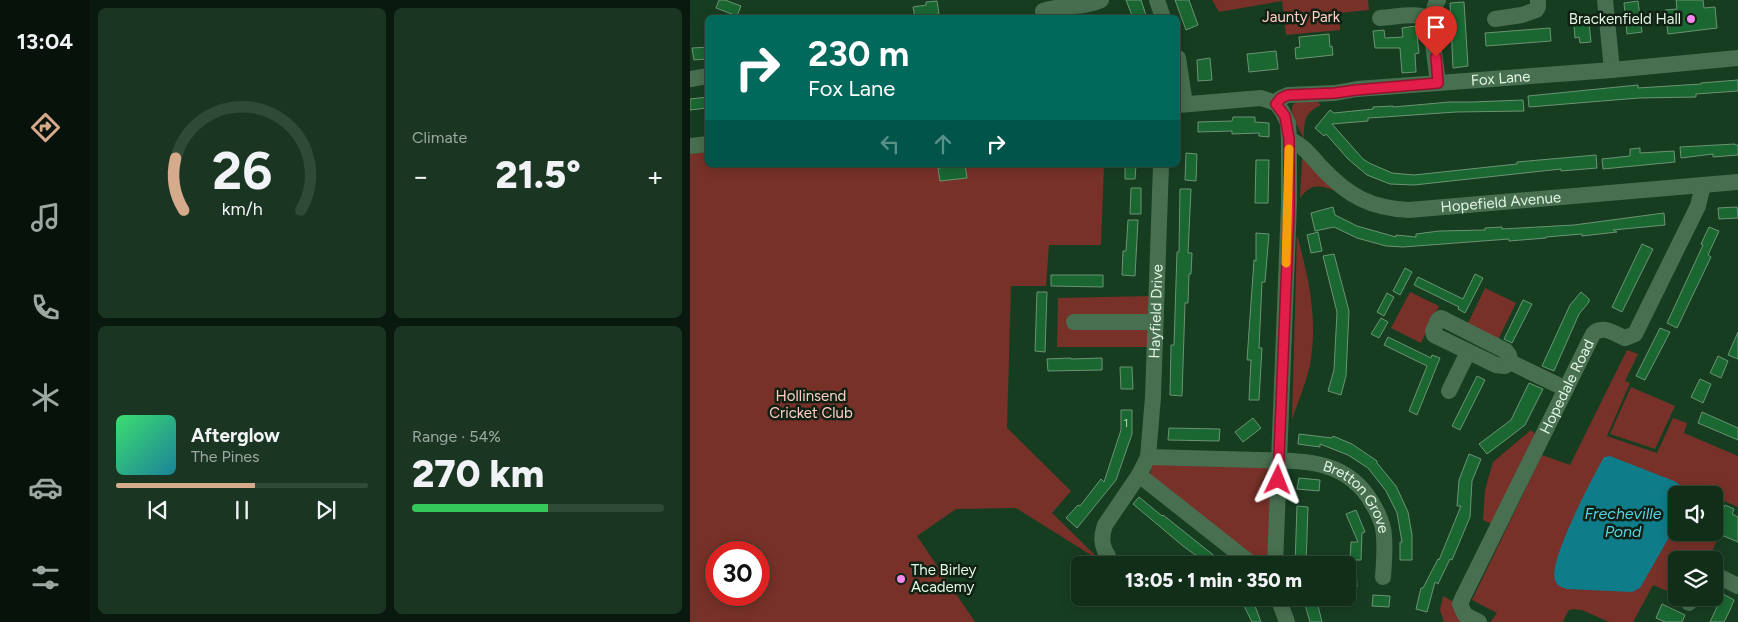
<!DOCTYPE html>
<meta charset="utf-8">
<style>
body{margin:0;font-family:Figtree,sans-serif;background:#1a3622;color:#f1f3f6;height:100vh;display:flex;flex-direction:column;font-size:19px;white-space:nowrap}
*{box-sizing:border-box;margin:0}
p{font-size:16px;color:#9ca8a2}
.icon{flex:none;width:28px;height:28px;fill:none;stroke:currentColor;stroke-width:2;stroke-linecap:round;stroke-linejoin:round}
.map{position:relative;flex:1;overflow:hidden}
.panel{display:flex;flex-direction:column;gap:8px;padding:8px;background:#09190e;width:600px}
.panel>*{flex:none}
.hud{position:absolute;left:15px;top:15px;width:475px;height:152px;border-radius:8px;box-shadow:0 2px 12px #0003,0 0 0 1px #304a38;background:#00695c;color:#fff;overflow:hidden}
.fabs{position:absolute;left:978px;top:486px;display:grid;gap:10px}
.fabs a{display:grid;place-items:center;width:55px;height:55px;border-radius:8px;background:#112e19;box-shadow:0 2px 12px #0003,0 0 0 1px #304a38;font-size:25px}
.speed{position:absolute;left:15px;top:541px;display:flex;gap:10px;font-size:25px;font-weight:700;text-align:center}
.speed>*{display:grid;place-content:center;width:65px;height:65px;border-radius:50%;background:#112e19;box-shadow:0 2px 12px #0003,0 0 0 1px #304a38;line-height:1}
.speed .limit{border:8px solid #d22;background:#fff;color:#111}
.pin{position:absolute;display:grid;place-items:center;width:42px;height:42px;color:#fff;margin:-51px -21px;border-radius:50% 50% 50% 0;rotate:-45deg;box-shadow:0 0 5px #0007}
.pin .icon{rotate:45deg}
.me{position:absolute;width:55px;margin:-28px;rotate:2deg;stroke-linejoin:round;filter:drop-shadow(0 0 4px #0008)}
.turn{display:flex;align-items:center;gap:18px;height:105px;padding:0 20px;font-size:22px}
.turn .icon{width:65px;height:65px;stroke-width:2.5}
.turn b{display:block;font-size:35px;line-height:42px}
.lanes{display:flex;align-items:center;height:48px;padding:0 20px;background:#0003;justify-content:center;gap:25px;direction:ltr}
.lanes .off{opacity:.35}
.big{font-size:38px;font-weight:800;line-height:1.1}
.panel .tile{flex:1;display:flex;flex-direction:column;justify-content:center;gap:8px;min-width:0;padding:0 18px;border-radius:8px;background:#1a3622}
.panel .dial{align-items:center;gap:0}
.dial svg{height:130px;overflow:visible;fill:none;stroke:#304a38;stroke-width:7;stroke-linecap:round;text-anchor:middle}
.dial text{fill:#f1f3f6;stroke:none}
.song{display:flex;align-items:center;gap:15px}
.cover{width:60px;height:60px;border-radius:8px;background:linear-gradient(135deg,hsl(140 70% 55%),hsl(190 70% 35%))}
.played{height:5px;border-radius:2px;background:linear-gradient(90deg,#d6ab8b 55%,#304a38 55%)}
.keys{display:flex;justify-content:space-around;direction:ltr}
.heat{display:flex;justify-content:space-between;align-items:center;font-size:28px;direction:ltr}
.charge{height:8px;border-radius:4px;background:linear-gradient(90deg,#34c759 54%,#304a38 0)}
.panel .tiles{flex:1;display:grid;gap:8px;grid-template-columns:repeat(2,1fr)}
.trip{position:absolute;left:381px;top:556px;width:285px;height:50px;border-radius:8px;background:#112e19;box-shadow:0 2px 12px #0003,0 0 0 1px #304a38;font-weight:800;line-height:50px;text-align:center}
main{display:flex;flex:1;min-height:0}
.tabs{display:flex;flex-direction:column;width:90px;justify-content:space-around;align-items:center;background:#07120a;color:#9ca8a2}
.tabs .icon{width:35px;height:35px}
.tabs .current{color:#d6ab8b}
.tabs b{font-size:22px;color:#f1f3f6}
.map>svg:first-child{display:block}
.green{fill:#773128;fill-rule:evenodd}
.water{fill:#0f7c8a}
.building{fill:#1a6732;stroke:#6b9372}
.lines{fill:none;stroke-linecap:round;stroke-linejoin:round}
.minor{stroke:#486f50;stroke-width:16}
.route-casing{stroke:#92132f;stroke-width:12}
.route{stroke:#e11d48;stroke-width:9}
.slow{stroke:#f59e0b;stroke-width:9}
.poi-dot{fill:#f589ee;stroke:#102013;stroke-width:2}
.labels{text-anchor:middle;stroke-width:5;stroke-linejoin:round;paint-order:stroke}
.number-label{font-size:12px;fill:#afd2b8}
.park-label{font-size:15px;fill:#ffcec5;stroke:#102013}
.poi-label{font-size:15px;fill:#e1f6e4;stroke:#102013;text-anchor:end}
.street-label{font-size:15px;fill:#e1f6e4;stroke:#102013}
.water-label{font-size:16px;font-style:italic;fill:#56d4e8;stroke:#102013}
</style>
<main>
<nav class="tabs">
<b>13:04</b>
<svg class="icon current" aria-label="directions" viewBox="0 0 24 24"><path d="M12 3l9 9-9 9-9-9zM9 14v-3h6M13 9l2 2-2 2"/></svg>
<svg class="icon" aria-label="music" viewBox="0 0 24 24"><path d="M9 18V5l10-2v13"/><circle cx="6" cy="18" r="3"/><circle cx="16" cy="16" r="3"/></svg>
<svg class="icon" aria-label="phone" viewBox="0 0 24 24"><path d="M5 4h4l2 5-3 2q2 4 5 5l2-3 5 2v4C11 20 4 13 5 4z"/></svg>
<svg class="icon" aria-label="climate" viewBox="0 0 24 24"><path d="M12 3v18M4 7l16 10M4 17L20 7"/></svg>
<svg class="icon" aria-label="car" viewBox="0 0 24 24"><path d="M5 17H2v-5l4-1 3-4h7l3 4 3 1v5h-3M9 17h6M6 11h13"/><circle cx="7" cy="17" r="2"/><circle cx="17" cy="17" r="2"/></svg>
<svg class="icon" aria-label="filters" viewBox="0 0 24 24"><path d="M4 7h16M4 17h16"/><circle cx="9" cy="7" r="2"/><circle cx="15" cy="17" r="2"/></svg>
</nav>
<section class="panel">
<div class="tiles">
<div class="tile dial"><svg viewBox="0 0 100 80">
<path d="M14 69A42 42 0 1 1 86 69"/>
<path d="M14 69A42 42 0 0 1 9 37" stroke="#d6ab8b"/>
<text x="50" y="56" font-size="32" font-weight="700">26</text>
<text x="50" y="72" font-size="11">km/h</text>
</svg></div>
<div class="tile"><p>Climate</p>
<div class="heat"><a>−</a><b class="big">21.5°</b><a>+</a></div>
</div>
<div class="tile">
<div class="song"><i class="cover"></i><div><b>Afterglow</b><p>The Pines</p></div></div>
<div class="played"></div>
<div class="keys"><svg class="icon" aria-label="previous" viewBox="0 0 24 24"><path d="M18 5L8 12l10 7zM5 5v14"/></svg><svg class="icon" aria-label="pause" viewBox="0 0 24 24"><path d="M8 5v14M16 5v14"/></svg><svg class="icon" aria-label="next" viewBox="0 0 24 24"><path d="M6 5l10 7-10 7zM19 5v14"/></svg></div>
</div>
<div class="tile"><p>Range · 54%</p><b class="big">270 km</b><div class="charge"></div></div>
</div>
</section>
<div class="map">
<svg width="1048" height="622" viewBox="0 0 1048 622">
<rect width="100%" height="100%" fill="#173d21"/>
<path class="green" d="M522,0H678L679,10L650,13V30L596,35L592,1L529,12Z
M625,99L631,105C614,113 614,121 614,139C610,129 592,105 609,101C614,99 620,99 625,99Z
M17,152L18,165H414L411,245H359L356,286H321L317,428L381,491L362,513L412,562L326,508L266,509L227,536L285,622H0V154ZM26,552H69V595H26Z
M615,158L646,191C629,185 621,183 610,198L612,159Z
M607,235C619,279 628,319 620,365C616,383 608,402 602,420Z
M795,288L826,303L808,340L777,325Z
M720,292L749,306L731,343L701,328Z
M461,296V347H367L368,298Z
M937,350L948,354L935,381L940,383L917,436L967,453L983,418L997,423L994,433L1048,456V507L1034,501L1024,525V495H986V532L1020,533L1029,536L1018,560H986V574L977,591L963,585L943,622H919L892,610L882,609L878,611L873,622H801V621L807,613L782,600L852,455L880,465Z
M941,387L985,406L965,449L920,434Z
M841,430L848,437L804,525L793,520L795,490L803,462Z
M463,463L581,467L580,565H571L464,479L460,473Z
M753,596L766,603L780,622H754L750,610Z"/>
<path class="water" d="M920,456L984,481L995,488L998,495H986V525L950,588L942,592L877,589C871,587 867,586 865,580C858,561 903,477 914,457Z"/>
<path class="building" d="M29,0H35L51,6L47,16L26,8Z
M436,0H451L457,18H443Z
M485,0H499L508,25L496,30Z
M986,0H1013L1014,8L1025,7L1027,28L978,34L975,10L987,9Z
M247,1L249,14L235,16L236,18H225L223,7L236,5V2Z
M948,1L952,32L937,34L934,3Z
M774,2L778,66L763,68L760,3Z
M899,23L901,42L890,43L889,37L885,38L884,25Z
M726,26L729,53L725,54L726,72L712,73L710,48H685L683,31L694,30L695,38L713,37L712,28Z
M860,28L861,41L796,46L795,33Z
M639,34L640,47L642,46L643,55L606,59L605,48L610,47L609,37Z
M18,47V59L4,60L2,48Z
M586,51L588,69L559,72L557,54Z
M520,58L522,80L508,81L507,60Z
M1048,80V91L1006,94V97L949,98L839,107L838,96L948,85V88L1011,84V83Z
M18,97V108L0,110V99Z
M833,100L834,111L766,112L694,117L678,118V121L642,124L673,159L679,163L702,173L724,175L752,172L827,164V162L906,155L907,168L871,171V169L724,185L700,184L677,175L658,159L636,134L634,136L625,128L640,110L644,113L683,109V107L703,106V107L760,102H782Z
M543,117H565V122L579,123V137L569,136V133L542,134V131L508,132V122L542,121Z
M1045,144L1046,145H1048V155L1023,157V154L991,158L990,147Z
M950,148V153L984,151L985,162L913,169L912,159L940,156V149Z
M496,153L507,154L506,181L495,180Z
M566,160H579L578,203H565Z
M275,165L277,178L250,181L248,168Z
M435,165H446L445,179H435Z
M441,188H451V214H440Z
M490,189H501L498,253H502L501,274H499L498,303H495L492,396L480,395L481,345H484L487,252H489Z
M643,207L645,215L667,226L706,237V235L726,237V234L749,231L795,230V228L812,227V229L884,225L974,213L975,225L923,230L927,232L892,236V234L856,237V238L819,241V239L713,247L696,246L667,238L644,227L625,231L621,213Z
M1047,207L1048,218L1029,219L1028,208Z
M438,220H448L445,276L432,275L433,251H436Z
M1019,227L1029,231L1018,255L1021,257L987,328L977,323L1013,245L1011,244Z
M628,232L632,251L621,253L617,235Z
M566,233L579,234L575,282H572L569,348H572L569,400H559L561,360H557L564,260L566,261Z
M952,244L963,249L932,312L922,307Z
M644,254L659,311L656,376L651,395L638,391L644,370L647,312L633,256Z
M715,268L722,272L710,295L703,291Z
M785,274L793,278L775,313L768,309L769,307L724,285L728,277L773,299Z
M361,275H413V287L361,286Z
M347,292H357L355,352L345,351Z
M891,292L899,299V302L889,314L864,371L852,366L880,305Z
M697,293L704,297L694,316L687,312Z
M833,300L842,304L822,343L814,339Z
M691,318L698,322L689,338L681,334Z
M970,328L980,332L955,380L946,376Z
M1048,332V359L1038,355Z
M698,337L741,358L742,355L750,358L727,415L719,411L737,366L694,345Z
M1028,356L1038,361L1031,378L1020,373Z
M381,358V359L412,358V370L358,371L357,359Z
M430,367H442L443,389H431Z
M787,376L795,380L770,430L762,426Z
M1010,379L1021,384L1013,403L1001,397Z
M839,383L853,389L835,425L797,454L789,444L821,420Z
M431,410H442V434L426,480L387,528L376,518L388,505L390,506L411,479L414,482L431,430Z
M1012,412L1048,428V440L1008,423Z
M563,418L571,428L553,442L545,432Z
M479,428L530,429L529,441L478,440Z
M609,434L642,438L643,436L662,444L687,461V463L706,486L718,512L722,535V560H710V542H712L707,513L696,491L678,468L658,455L630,444V447L608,444Z
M779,454L791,459L782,481L780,517L762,560L760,559L748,584L745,582L737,612L726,609L731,588H733L748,559L749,560L771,506H767L769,480Z
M609,478L630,480L629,491L607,489Z
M449,497L472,516L473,515L536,565H519L493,546L443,504Z
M1035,505L1044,509L1042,514L1048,517V542L1024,532Z
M607,506L618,507L616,565H605Z
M666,510L675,532L672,533L671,560H660L661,542H668L656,514Z
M658,567H666L667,587H658Z
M1033,594L1044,600L1040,610L1034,622H1020Z
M683,595L700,596L699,607L682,606Z
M550,598H562L571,622H562Z
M613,598H626L632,622H620Z
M972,604L995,615L992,622H975L966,618Z"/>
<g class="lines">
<g class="minor">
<path d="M467,0L473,18"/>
<path d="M748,0C736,15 746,63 748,83"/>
<path d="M915,0L922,70"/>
<path d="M353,11C372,4 393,9 411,0"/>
<path d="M690,18C707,17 726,12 742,19"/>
<path d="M805,19L832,15L846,10L848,7V0"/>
<path d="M488,58L495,104"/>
<path d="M0,79L18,76"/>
<path id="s1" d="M586,103L591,98L598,95L645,93L667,89L922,70L1048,58"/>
<path d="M488,105L571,98L586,103L592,111L598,123L599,139V203L585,565"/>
<path id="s2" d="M599,139C613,145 621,156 631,167C658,196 680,208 719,210L1048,182"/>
<path d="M0,146L18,144"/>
<path d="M751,318L816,351L819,355L820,362L815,366L806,365L744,335L743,331L748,320Z"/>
<path d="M384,322H465"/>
<path d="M820,362L876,389"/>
<path d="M759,391L778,352"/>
<path id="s3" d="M458,457L463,397L471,165"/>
<path d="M418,556C411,545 411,537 415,525L449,475"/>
<path id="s4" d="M563,565L449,475L458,457C495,458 532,459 569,460C614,461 657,459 682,503C687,511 691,519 693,528C696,544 694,561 693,577"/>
<path d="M1024,574L1048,586"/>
<path d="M588,598L597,622"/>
<path d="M999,603L1002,598"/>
<path id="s5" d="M789,622L775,615L770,604L773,597L903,334C912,324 925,334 935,338L945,334L1008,206L1013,185"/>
</g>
</g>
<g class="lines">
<defs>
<path id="route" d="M588,480L599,213V139L595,116L586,104L591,98L598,95L645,93L666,90L748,83L746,57"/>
</defs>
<use href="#route" class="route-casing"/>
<use href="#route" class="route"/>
<path class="slow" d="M596,263L599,149"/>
</g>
<g class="poi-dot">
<circle cx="1001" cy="19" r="5"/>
<circle cx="211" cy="579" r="5"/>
</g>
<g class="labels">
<g class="number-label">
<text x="436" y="427">1</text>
</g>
<g class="park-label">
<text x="611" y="22">Jaunty Park</text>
<text x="121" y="401">Hollinsend<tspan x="121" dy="17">Cricket Club</tspan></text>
</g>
<g class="poi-label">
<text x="991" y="24">Brackenfield Hall</text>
<text x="221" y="575" text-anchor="start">The Birley<tspan x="221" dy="17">Academy</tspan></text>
</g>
<g class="street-label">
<text dy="5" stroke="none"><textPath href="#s1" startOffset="228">Fox Lane</textPath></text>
<text dy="5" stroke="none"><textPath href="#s2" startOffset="236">Hopefield Avenue</textPath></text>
<text dy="5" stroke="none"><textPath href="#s3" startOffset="146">Hayfield Drive</textPath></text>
<text dy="5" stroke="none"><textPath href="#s5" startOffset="270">Hopedale Road</textPath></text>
<text dy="5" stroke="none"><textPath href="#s4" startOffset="389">Bretton Grove</textPath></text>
</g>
<g class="water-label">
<text x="933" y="519">Frecheville<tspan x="933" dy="18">Pond</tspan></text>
</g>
</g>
</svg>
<div class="fabs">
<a><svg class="icon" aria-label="sound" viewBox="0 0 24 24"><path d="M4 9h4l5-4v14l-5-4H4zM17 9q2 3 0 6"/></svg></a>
<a><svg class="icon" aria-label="layers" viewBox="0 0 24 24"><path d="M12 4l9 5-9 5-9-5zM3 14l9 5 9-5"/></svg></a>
</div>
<div class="speed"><div class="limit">30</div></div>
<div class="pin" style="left:746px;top:57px;background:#d93025"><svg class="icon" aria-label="arrive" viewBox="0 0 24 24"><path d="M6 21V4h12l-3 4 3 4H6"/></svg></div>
<svg class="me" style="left:588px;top:480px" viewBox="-20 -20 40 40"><path d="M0-17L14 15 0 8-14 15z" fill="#e11d48" stroke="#fff" stroke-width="4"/></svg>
<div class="trip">13:05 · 1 min · 350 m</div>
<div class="hud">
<div class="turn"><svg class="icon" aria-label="right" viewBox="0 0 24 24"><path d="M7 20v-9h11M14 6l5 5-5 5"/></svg><div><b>230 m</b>Fox Lane</div></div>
<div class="lanes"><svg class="icon off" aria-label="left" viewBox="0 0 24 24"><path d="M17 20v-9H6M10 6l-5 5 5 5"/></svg><svg class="icon off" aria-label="ahead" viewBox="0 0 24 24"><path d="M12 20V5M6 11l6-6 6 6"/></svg><svg class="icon" aria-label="right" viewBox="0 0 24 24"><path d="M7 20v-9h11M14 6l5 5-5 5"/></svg></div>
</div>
</div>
</main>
